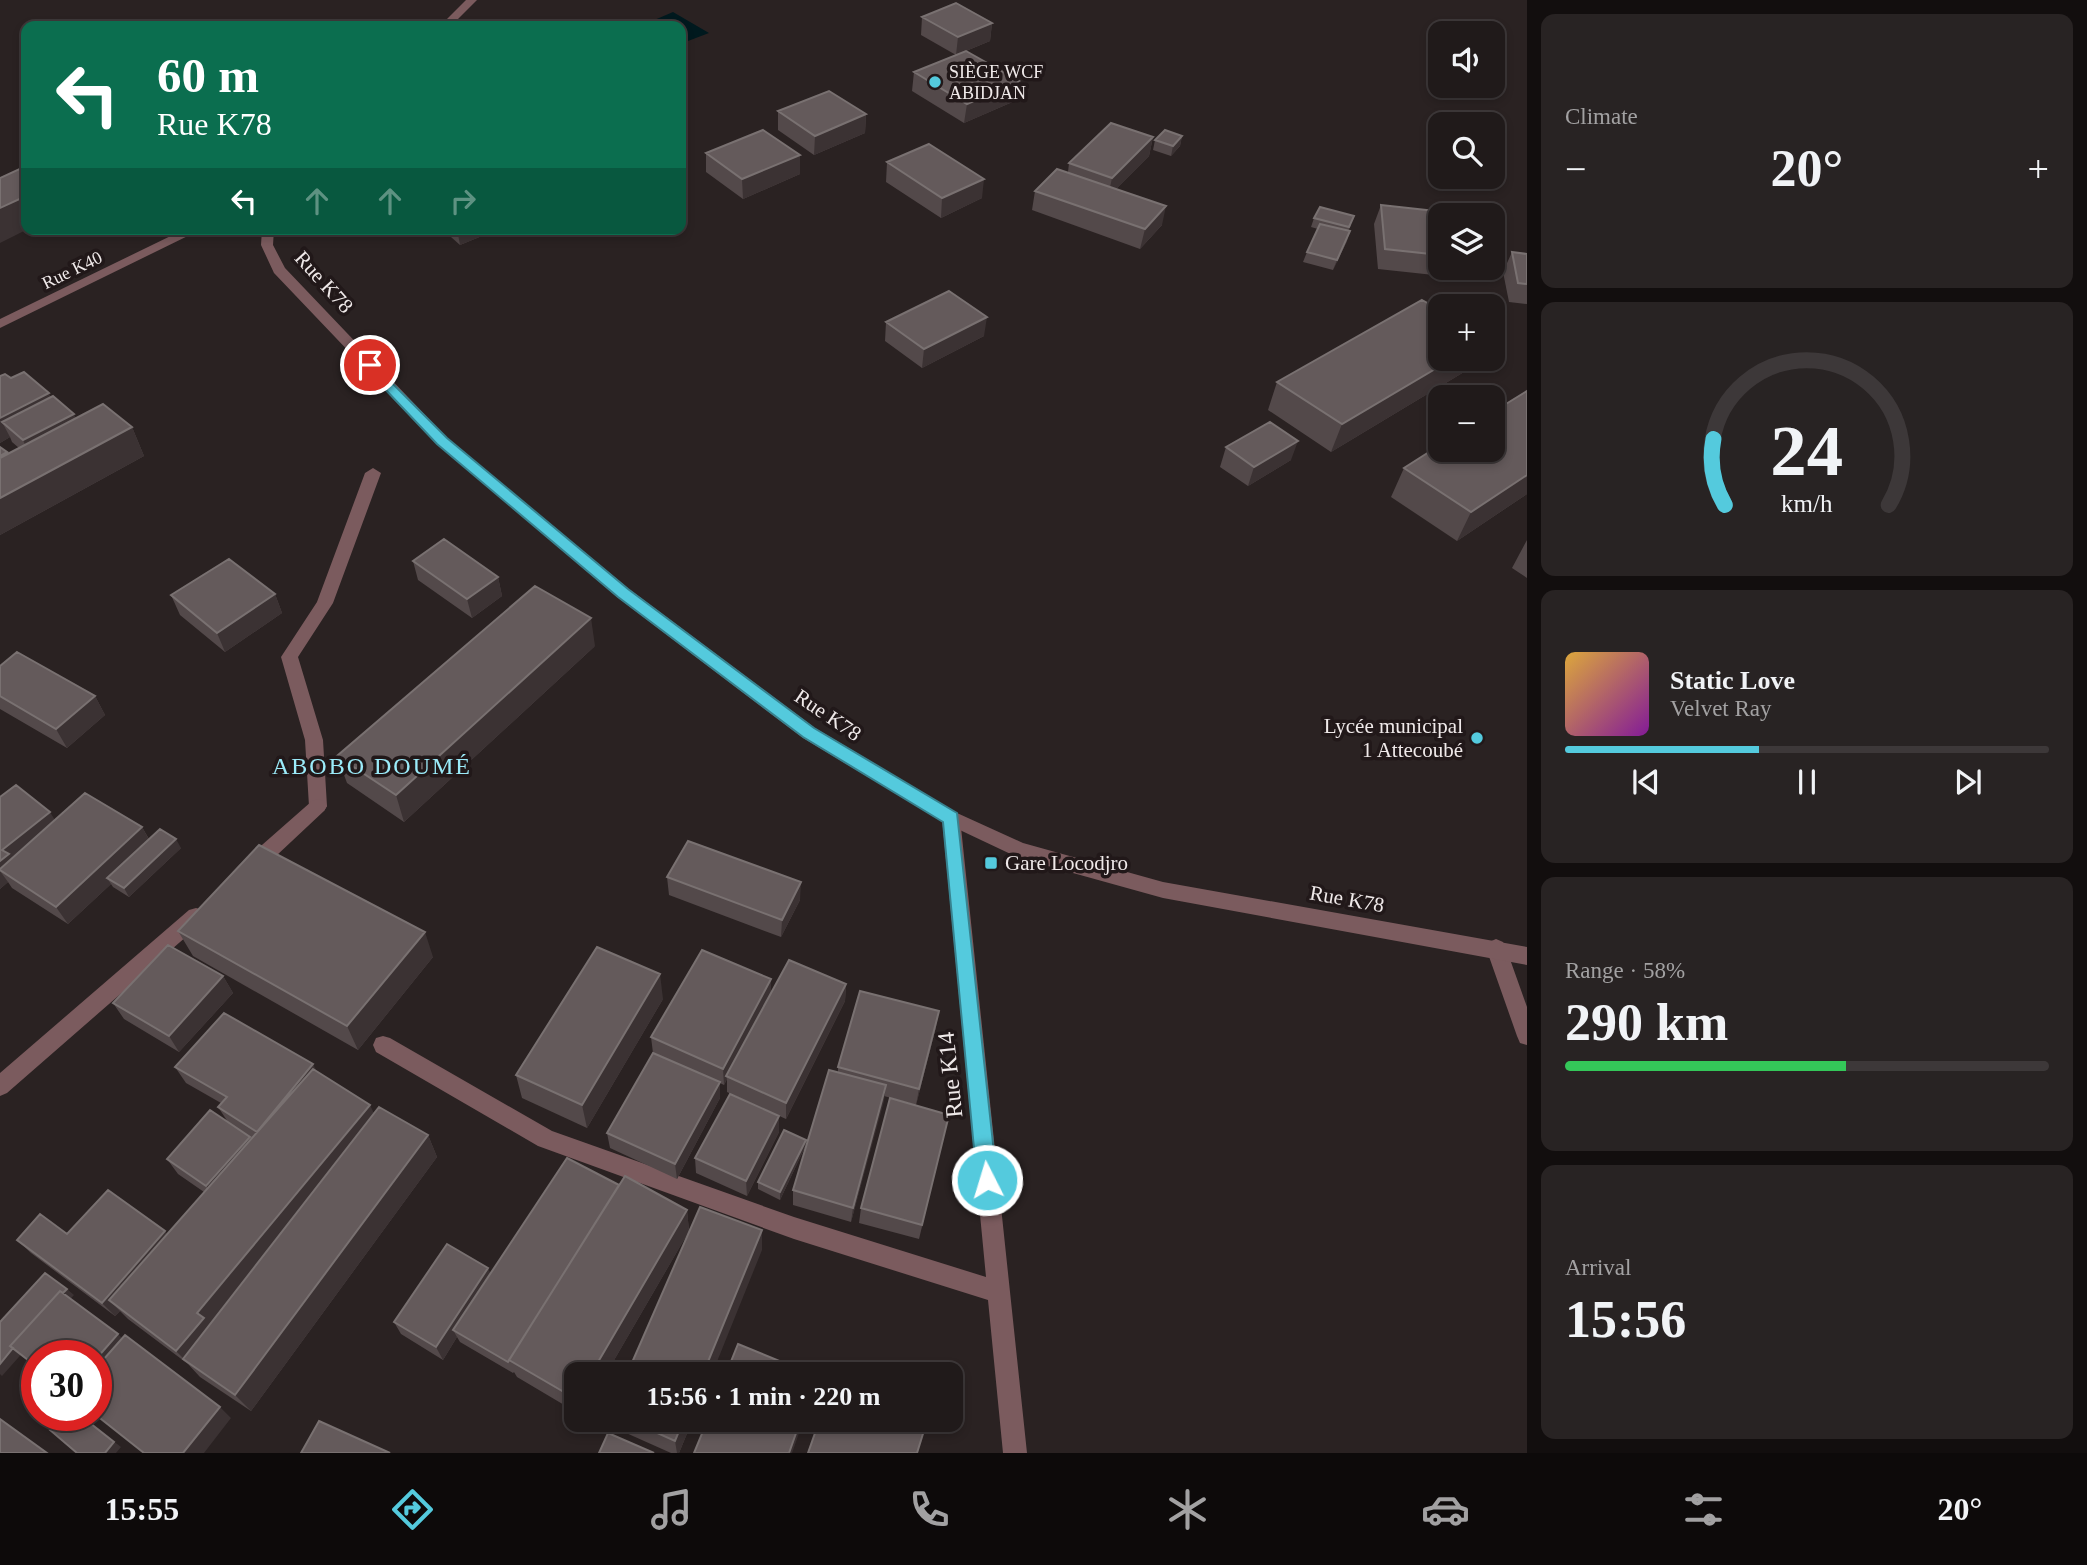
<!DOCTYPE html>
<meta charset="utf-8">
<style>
body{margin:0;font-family:"Times New Roman",serif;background:#282323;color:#f1f3f6;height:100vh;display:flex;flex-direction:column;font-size:26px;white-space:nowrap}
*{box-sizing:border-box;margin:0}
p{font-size:23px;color:#a2a1a2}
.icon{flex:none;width:38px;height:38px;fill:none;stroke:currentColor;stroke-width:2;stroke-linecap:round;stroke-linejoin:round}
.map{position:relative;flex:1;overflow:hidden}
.sheet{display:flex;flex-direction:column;gap:14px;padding:14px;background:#120e0e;width:560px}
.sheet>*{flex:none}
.banner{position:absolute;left:21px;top:21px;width:665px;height:214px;border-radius:14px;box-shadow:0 4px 10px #0003,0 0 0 2px #3d3839;background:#0b6e4f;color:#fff;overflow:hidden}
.buttons{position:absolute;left:1428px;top:21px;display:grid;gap:14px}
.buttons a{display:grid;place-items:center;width:77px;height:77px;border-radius:14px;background:#201a1a;box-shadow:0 4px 10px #0003,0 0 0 2px #3d3839;font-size:35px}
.speed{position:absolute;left:21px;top:1340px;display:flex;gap:14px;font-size:35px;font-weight:700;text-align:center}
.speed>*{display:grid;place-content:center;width:91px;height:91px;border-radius:50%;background:#201a1a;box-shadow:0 4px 10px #0003,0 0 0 2px #3d3839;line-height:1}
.speed .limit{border:10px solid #d22;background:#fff;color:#111}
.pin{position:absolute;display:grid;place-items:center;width:60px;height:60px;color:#fff;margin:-30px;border:4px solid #fff;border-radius:50%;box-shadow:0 2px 7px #0007}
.me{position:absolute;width:77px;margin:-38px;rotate:355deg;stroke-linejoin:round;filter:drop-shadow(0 0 5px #0008)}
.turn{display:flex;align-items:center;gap:24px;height:147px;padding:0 21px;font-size:32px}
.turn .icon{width:91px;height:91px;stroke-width:2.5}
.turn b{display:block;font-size:49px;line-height:60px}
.lanes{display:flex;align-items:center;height:66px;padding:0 21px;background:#0003;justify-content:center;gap:35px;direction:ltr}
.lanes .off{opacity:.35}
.big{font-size:52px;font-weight:800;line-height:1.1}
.sheet .tile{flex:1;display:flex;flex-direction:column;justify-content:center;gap:10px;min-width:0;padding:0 24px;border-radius:14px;background:#282323}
.sheet .dial{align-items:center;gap:0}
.dial svg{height:182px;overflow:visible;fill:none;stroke:#3d3839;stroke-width:7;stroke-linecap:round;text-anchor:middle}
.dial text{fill:#f1f3f6;stroke:none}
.song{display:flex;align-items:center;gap:21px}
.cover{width:84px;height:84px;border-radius:10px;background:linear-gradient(135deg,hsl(40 70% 55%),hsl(290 70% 35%))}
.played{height:7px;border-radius:4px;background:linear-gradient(90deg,#54cadd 40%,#3d3839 40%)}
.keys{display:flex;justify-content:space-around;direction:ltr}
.heat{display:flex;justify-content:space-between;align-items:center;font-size:38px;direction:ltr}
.charge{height:10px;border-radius:5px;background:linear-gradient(90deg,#34c759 58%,#3d3839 0)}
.trip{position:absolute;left:564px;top:1362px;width:399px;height:70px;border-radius:14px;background:#201a1a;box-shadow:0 4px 10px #0003,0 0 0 2px #3d3839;font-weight:800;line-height:70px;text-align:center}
.tabs{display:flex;height:112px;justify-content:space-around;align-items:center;background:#0d0a0a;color:#a2a1a2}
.tabs .icon{width:49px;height:49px}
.tabs .current{color:#54cadd}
.tabs b{font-size:32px;color:#f1f3f6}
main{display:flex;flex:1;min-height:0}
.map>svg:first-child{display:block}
.water{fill:#00191e}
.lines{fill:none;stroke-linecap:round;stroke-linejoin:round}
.service{fill:#7b5b5e;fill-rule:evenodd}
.minor{fill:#7b5b5e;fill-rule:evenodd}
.tertiary{fill:#7b5b5e;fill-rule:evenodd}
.wall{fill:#53494a}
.shaded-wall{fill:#3b3233}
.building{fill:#645a5b;stroke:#797171;stroke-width:2}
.route{fill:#54cadd;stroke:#378390;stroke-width:2}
.poi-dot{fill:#54cadd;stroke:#211819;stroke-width:2.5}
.labels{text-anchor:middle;stroke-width:7;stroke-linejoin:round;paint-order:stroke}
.far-poi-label{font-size:18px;fill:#efe9e9;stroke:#211819;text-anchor:start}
.far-street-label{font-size:18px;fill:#efe9e9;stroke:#211819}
.street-label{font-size:21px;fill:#efe9e9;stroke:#211819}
.poi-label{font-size:21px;fill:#efe9e9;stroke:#211819;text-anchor:end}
.quarter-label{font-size:24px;letter-spacing:2px;fill:#9bebf9;stroke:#211819}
.near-street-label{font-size:24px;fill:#efe9e9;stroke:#211819}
</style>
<main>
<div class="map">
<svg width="1527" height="1453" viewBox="0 0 1527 1453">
<rect width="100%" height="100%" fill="#2a2222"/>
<path class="water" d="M673,12L709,33L688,41L681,37V26H662L652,21Z"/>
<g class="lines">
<path class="service" d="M373,468L381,473L333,603L298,657L323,740L327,806L324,811H312L309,806L305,740L281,657L317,602L365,473Z"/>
<path class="minor" d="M185,229H202L0,328V319Z
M318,799L324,801L327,806L324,811L260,871L253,873L246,871L244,865L246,859L312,801Z
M951,811L957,813L960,818L1027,1453H1003L988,1300L794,1239L538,1146L376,1052L373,1045L376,1038L383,1036L390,1038L552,1131L794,1217L986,1277L942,818L945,813Z
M196,908L203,910L206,916L203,922L7,1093L0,1096V1073L189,910Z
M1496,939L1503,942L1506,948L1527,1007V1045L1520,1043L1517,1036L1486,948L1489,942Z"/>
<path class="tertiary" d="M466,0H477L451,26H440Z
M262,229H274L273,245L285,268L447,438L629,589L815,728L957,813L1023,843L1163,882L1527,947V965L1163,898L1019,858L945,823L803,738L617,597L437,444L274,273L261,245Z"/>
</g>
<path class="wall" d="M922,17L992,23L990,41L966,51L1017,100L964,123L912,91L914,72L956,55L921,35Z
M778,111L866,114L865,133L814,155L778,130Z
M1182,136L1180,146L1171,156L1153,150L1155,140Z
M1153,137L1149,156L1116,189L1162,225L1140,249L1032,210L1035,191L1068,172L1069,163Z
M706,153L800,155V174L743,199L706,172Z
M887,162L982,198L941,218L886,182Z
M1381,205L1440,215V268H1476L1471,279L1378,269L1374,224Z
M1314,218L1351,225L1348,231L1347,241L1333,270L1303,262L1307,252L1318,229L1311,227Z
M442,229H499L460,245Z
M1512,252L1527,254V304L1509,302L1503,272Z
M886,322L984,336L922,368L885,341Z
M1474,366L1331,452L1268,410L1277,382Z
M0,376L11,378L51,397L76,418L132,427L144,456L0,535V447L7,454L19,448L12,442L10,437L0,443Z
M1226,447L1291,460L1248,486L1220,467Z
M1404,468L1527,494L1457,541L1391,497Z
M1527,540V578L1512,568Z
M413,561L498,577L502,596L472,618L418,580Z
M275,594L282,613L225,652L180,615L171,595Z
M595,646L404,822L347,783L337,756Z
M0,666L95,696L105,715L67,748L0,709Z
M0,797L55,820L142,827L149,839L181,848L129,897L113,887L111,884L68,924L12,888L8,882L0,889Z
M667,877L800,900L781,937L669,895Z
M178,931L433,957L358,1050L193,956Z
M223,976L233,993L179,1052L124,1019L113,1003Z
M771,979V992L846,984L845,1001L786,1119L727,1092V1079L724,1085L720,1083V1098L677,1179L610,1148L607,1133L653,1053L651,1037Z
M663,999L587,1128L522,1098L516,1075Z
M936,1027L916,1105L884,1096L851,1222L793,1205V1190L838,1073V1067Z
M175,1067L316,1071L374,1113L428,1135L437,1157L251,1411L200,1377L188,1364L128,1319L120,1311L115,1316L31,1253L17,1240L67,1234H168L204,1192L178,1174L167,1159L228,1122L218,1107L221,1103L186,1083Z
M949,1115L919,1239L859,1223L861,1208Z
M779,1116V1132L747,1196L696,1173L695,1158Z
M806,1140L805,1147L780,1200L758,1189V1182Z
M619,1186L687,1210L689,1231L606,1374H576V1412L517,1377L514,1372L513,1373L460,1342L457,1337L443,1360L401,1334L394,1322L491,1273Z
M612,1419H693L679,1453H671L615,1428Z"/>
<path class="shaded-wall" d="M992,23L990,41L956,55L958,37Z
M1019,81L1017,100L964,123L967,104Z
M866,114L865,133L814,155L815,136Z
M1182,136L1180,146L1171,156L1173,146Z
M1153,137L1149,156L1108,197L1112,178Z
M800,155V174L743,199L742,179Z
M984,179L982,198L941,218L942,198Z
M26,196V229H28L0,243V208Z
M1166,206L1162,225L1140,249L1145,229Z
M457,229H499L460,245Z
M1350,231L1347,241L1333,270L1337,260Z
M987,317L984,336L922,368L924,349Z
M1452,359H1478L1474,366L1331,452L1342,424Z
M49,393L58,412L2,422L10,437L0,443V418Z
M74,414L83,433L32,460L23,440Z
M132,427L144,456L0,535V498Z
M1298,441L1291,460L1248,486L1254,467Z
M1527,475V494L1457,541L1471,512Z
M498,577L502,596L472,618L467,599Z
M275,594L282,613L225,652L217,633Z
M591,618L595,646L404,822L396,795Z
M95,696L105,715L67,748L56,729Z
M50,812L61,830L0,870V861L2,850Z
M142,827L152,845L107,878L111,884L68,924L56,907Z
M176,839L181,848L129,897L124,888Z
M0,871L8,882L0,889Z
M801,882L800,900L781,937L782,920Z
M425,932L433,957L358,1050L347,1026Z
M660,974L663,999L587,1128L582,1105Z
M223,976L233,993L179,1052L169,1036Z
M771,979V996L726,1076L727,1079L724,1085L723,1069Z
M846,984L845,1001L786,1119V1103Z
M939,1011L936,1027L916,1105L919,1089Z
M313,1064L321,1080L257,1132Z
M720,1082V1098L677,1179L675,1164Z
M886,1085L884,1101L851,1222L853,1208Z
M370,1105L381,1128L187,1362L176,1351L197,1313Z
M779,1116V1132L747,1196L746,1181Z
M428,1135L437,1157L251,1411L235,1395Z
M250,1137L259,1152L217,1201L206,1186Z
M806,1140L805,1147L780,1200V1192Z
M687,1210L689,1231L606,1374H591Z
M762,1230V1250L712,1374H703Z
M165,1231L177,1245L109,1300L120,1311L115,1316L102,1303Z
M488,1268L494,1281L453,1330L457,1337L443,1360L436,1347Z
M67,1289L74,1295L2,1376L0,1374V1364Z
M118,1334L131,1347L96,1387V1359Z
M220,1407L231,1418L204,1453H183Z
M81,1416L121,1447L116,1453H105Z
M684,1419H693L679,1453H677L675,1441Z
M801,1419H804L792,1453H789Z"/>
<path class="building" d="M956,3L992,23L958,37L922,17Z
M966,51L1019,81L967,104L914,72Z
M829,91L866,114L815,136L778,111Z
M1111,123L1153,137L1112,178L1069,163Z
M763,130L800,155L742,179L706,153Z
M1165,130L1182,136L1173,146L1155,140Z
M929,144L984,179L942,198L887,162Z
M26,166V196L0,208V178Z
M1057,169L1166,206L1145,229L1035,191Z
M1381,205L1472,215H1473H1440V255L1385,249Z
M1320,207L1354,216L1349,227L1314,218Z
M1320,224L1350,231L1337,260L1307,252Z
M1512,252L1527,254V284L1518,283Z
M949,291L987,317L924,349L886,322Z
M1422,300L1440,310V359H1452L1342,424L1277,382Z
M24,372L49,393L0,418V376L5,374L11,378Z
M1527,391V475L1471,512L1404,468L1440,445V450H1493V412Z
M53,396L74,414L23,440L2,422Z
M103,404L132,427L0,498V458Z
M1270,422L1298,441L1254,467L1226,447Z
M0,447L7,452L0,456Z
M444,539L498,577L467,599L413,561Z
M229,559L275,594L217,633L171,595Z
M535,586L591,618L396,795L337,756Z
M17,652L95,696L56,729L0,696V666Z
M16,785L50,812L2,850L9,854L0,861V797Z
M85,793L142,827L56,907L0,870V869Z
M160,829L176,839L124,888L107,878Z
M688,841L801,882L782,920L667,877Z
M259,845L425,932L347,1026L178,931Z
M168,945L223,976L169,1036L113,1003Z
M597,947L660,974L582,1105L516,1075Z
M702,950L771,979L723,1069L651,1037Z
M789,960L846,984L786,1103L726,1076Z
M860,991L939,1011L919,1089L838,1067Z
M224,1013L313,1064L257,1132L218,1107L227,1097L175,1067Z
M653,1053L720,1082L675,1164L607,1133Z
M313,1069L370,1105L197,1313L204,1318L176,1351L109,1300Z
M829,1070L886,1085L853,1208L793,1190Z
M730,1094L779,1116L746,1181L695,1158Z
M890,1098L949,1115L922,1225L861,1208Z
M379,1107L428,1135L235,1395L183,1359Z
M210,1110L250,1137L206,1186L167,1159Z
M784,1130L806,1140L780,1192L758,1182Z
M567,1158L619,1185L508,1362L453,1330Z
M625,1176L687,1210L591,1374H576V1399L509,1360Z
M108,1190L165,1231L102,1303L17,1240L40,1214L67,1234Z
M700,1207L762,1230L703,1374H627Z
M447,1244L488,1268L436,1347L394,1322Z
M45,1273L67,1289L63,1293L60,1291L10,1346L13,1348L0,1364V1322Z
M60,1291L118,1334L96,1359V1356H37V1367L10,1346Z
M125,1335L220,1407L183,1453H144L96,1415V1368Z
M738,1344L811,1374H726Z
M62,1416H81L114,1442L105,1453H77L50,1430Z
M0,1419L47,1453H0Z
M626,1419H684L675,1441Z
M708,1419H801L789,1453H694Z
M820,1419H915L926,1424L917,1453H808Z
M319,1421L390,1453H301Z
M608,1433L654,1453H599Z"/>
<path class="route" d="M370,361L447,438L628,589L814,728L957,813L997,1180L994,1187L987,1190L980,1187L977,1180L943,822L803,737L618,597L437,444L365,368L363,365Z"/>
<g class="poi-dot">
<circle cx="935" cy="82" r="7"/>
<circle cx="1477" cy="738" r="7"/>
<rect x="984" y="856" width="14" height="14" rx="3.5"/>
</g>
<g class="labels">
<g class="far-poi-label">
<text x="949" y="78">SIÈGE WCF<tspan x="949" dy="21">ABIDJAN</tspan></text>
</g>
<g class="far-street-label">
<text transform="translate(72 270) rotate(-26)" y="6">Rue K40</text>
</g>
<g class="street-label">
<text transform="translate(324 282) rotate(48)" y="7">Rue K78</text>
<text transform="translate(828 715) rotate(34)" y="7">Rue K78</text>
<text transform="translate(1347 899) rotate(10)" y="7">Rue K78</text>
</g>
<g class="poi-label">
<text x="1463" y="733">Lycée municipal<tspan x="1463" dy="24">1 Attecoubé</tspan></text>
<text x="1005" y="870" text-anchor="start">Gare Locodjro</text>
</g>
<g class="quarter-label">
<text x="372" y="774">ABOBO DOUMÉ</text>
</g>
<g class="near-street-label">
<text transform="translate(950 1075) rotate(-96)" y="8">Rue K14</text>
</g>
</g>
</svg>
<div class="buttons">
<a><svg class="icon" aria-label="sound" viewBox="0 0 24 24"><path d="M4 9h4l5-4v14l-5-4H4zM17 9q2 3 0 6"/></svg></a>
<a><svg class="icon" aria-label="search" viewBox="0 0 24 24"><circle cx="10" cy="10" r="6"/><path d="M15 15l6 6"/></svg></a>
<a><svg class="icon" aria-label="layers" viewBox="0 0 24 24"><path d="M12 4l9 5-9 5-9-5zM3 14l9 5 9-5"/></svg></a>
<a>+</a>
<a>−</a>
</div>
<div class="speed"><div class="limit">30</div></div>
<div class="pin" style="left:370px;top:365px;background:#d93025"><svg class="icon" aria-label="arrive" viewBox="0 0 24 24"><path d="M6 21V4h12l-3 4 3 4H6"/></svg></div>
<svg class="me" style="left:987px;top:1180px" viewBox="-20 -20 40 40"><circle r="17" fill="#54cadd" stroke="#fff" stroke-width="3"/><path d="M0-11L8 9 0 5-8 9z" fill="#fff"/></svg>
<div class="trip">15:56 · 1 min · 220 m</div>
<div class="banner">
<div class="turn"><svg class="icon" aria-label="left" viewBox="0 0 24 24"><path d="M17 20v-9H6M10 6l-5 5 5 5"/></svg><div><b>60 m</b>Rue K78</div></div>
<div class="lanes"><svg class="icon" aria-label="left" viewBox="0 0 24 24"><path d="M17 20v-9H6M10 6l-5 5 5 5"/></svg><svg class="icon off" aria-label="ahead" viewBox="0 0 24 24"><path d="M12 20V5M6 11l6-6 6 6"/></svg><svg class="icon off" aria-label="ahead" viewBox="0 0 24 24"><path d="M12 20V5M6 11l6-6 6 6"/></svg><svg class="icon off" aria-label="right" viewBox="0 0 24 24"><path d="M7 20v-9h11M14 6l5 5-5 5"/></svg></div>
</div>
</div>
<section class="sheet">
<div class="tile"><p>Climate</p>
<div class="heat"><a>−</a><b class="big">20°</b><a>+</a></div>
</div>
<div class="tile dial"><svg viewBox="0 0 100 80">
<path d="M14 69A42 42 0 1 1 86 69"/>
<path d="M14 69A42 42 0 0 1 9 40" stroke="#54cadd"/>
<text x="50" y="56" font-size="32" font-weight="700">24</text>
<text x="50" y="72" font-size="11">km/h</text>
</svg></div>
<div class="tile">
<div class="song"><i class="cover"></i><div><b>Static Love</b><p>Velvet Ray</p></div></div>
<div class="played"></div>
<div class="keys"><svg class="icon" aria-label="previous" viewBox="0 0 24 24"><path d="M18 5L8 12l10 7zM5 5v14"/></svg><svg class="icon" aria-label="pause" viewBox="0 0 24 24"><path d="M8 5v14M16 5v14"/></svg><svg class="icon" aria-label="next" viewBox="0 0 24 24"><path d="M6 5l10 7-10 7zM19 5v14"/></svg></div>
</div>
<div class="tile"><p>Range · 58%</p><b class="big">290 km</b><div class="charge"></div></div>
<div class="tile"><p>Arrival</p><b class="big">15:56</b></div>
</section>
</main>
<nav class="tabs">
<b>15:55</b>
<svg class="icon current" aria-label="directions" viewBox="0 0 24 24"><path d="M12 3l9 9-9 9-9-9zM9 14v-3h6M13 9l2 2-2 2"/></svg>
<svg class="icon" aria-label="music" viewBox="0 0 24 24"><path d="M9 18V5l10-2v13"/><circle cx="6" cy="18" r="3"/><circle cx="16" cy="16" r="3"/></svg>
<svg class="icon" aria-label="phone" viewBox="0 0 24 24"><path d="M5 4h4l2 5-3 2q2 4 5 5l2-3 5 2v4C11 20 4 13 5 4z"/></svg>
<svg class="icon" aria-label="climate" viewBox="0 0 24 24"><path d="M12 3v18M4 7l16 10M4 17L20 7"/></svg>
<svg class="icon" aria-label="car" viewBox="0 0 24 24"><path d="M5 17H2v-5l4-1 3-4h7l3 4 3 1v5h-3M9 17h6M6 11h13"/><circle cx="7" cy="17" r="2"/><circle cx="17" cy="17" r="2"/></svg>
<svg class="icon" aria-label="filters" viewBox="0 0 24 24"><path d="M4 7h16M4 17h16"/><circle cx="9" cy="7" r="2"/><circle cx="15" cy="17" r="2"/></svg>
<b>20°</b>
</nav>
